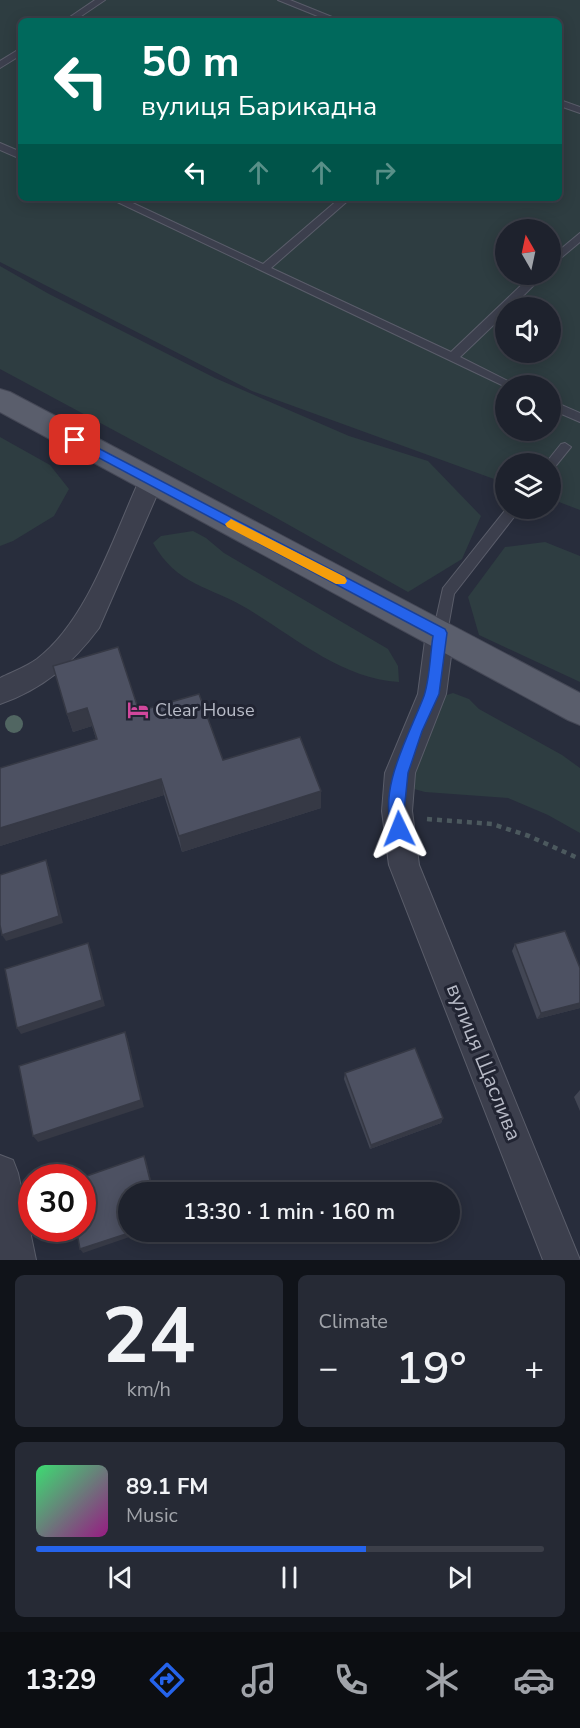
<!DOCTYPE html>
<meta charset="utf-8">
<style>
body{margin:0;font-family:"Nunito Sans",sans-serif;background:#262a35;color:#f1f3f6;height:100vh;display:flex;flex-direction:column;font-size:22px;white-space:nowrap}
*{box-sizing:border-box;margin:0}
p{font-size:20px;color:#a1a4aa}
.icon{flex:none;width:33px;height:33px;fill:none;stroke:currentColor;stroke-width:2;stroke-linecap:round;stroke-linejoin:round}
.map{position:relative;height:1260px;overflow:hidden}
.panel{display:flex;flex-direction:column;gap:15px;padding:15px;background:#101319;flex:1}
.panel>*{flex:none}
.guide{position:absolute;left:18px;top:18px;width:544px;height:183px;border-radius:9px;box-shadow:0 3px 15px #0003,0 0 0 2px #3c3f49;background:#00695c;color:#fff;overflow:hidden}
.needle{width:39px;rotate:351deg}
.fabs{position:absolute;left:495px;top:219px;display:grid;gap:12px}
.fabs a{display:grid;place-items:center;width:66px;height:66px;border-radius:50%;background:#1e222d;box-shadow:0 3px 15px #0003,0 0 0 2px #3c3f49;font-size:30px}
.speed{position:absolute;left:18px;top:1164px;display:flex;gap:12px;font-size:30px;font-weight:700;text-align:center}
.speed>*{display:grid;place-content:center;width:78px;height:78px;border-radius:50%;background:#1e222d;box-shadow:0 3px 15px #0003,0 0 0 2px #3c3f49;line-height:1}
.speed .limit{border:9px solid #d22;background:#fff;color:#111}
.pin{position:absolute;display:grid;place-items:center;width:51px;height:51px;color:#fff;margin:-26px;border-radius:12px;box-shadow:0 3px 9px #0006}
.me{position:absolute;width:66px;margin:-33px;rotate:358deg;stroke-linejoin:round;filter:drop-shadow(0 0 4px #0008)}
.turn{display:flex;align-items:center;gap:21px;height:126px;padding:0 24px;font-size:27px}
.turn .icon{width:78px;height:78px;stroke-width:2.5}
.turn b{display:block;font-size:42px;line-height:51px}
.lanes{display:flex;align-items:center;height:57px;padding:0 24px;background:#0003;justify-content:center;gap:30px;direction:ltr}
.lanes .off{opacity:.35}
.big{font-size:45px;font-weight:600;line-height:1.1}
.panel .card{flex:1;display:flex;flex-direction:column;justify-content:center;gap:9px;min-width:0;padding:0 21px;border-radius:9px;background:#262a35}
.panel .dial{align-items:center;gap:0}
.dial b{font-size:78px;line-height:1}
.song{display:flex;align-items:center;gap:18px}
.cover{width:72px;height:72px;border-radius:9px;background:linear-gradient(135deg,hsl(140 70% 55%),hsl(310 70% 35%))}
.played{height:6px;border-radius:3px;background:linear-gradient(90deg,#2563eb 65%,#3c3f49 65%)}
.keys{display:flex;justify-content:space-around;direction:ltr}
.heat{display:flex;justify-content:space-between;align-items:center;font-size:33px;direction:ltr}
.panel .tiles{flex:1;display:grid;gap:15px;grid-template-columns:1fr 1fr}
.card:last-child{grid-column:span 2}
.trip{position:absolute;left:118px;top:1182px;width:342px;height:60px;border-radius:30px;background:#1e222d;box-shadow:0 3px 15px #0003,0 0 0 2px #3c3f49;font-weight:600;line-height:60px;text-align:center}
.tabs{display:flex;height:96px;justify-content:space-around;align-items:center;background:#0c0e12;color:#a1a4aa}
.tabs .icon{width:42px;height:42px}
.tabs .selected{color:#2563eb}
.tabs b{font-size:27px;color:#f1f3f6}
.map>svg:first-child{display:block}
.green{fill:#2e3d41;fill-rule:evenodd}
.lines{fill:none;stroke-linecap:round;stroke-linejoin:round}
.lane-casing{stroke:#5a5d6a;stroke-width:2}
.street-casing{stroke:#5a5d6a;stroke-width:2}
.primary-casing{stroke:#454856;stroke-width:2}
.path{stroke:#4c595e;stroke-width:4.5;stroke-dasharray:5 5;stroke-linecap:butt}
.lane{fill:#3c3f4d;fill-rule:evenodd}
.street{fill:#3c3f4d;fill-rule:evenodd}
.primary{fill:#5a5e6c;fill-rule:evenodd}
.tree{fill:#516662}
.wall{fill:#424654}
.shaded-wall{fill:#363945}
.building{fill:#4d5162;stroke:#363945;stroke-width:1.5}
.route{fill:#2563eb;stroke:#184099;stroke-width:1.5}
.slow{fill:#f59e0b}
.labels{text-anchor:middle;stroke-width:6;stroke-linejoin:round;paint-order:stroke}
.poi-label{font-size:18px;fill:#b8bbc7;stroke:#212432;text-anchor:start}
.near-street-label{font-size:21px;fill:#b8bbc7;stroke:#212432}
</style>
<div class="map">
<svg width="580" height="1260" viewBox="0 0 580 1260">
<rect width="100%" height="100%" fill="#282d3c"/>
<path class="green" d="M0,0H580V510L551,499L550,464H506L505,483L252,391L0,262ZM21,21H560V198H21ZM506,230H550V274H506ZM506,308H550V352H506ZM506,386H550V430H506Z
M0,266L49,294L215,378L349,436L428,461L481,516L462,559L408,592L273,516L0,369Z
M0,437L50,465L69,489L54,516L13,541L0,546Z
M193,531L206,538L224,553L388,649L398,666L399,682C341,678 296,638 248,609C210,586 177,586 153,543L161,536Z
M545,542L580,556V682L479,635L468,597L505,547Z
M453,693L469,699L479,709L562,755L580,768V833L548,815L508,798L425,792L403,786L428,701Z"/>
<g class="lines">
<defs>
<path id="lane" d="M95,0H105L74,21H64Z
M278,0H290L342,21H330Z
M21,48V55L0,68V61Z
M560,100L580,107V113L560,106Z
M0,143L21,152V159L0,150Z
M109,198H122L263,264L340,198H351L271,268L451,352L533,274H545L511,308H506V313L460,357L518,386H506V387Z
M580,233V242L550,267V258Z
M550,400L580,413V422L550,409Z
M565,443L571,447L554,468L550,469V464H545L561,444Z
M507,508H521L454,594L447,633L445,637H435L433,633L443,588Z"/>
<path id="street" d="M151,472L160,475L163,481L99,628C72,664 43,689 0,704V678C12,672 26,667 37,659C87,621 113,538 139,481L142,475Z
M440,622L450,625L454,633L446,694L415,773L412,811L419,865L580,1260H543L389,865L382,811L385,773L418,694L426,633L430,625Z
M0,1155L13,1160L18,1173L36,1260H0Z"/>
<path id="primary" d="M0,389L10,392L580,693V725L568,720L0,412Z"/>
</defs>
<use href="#lane" class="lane-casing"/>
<use href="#street" class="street-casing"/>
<use href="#primary" class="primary-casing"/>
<path class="path" d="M427,819L492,824L529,836L580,859"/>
<use href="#lane" class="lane"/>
<use href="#street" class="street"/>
<use href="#primary" class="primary"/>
</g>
<circle class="tree" cx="14" cy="724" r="9"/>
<path class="wall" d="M139,711L223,760L321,791V808L182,852L164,795L0,846V768L96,739L92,726L73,732L67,714Z
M515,944L580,968V1008L537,1019L512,951Z
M345,1073L443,1118L441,1123L370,1149L344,1079Z
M580,1090V1111L574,1097Z"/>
<path class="shaded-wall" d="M87,708L92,726L73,732L67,714Z
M161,779L164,795L0,846V828Z
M321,791V808L182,852L179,836Z
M46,860L49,868L63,923L6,941L2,935Z
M88,943L91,950L105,1006L21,1034L17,1028Z
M580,1003V1008L537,1019L541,1013Z
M125,1032L128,1040L144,1107L38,1142L33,1136Z
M443,1118L441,1123L370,1149L371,1145Z
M144,1156L146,1160L154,1192H153Z
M132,1232H144L83,1253L80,1249Z"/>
<path class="building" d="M118,647L139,711L199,694L223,760L300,737L321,791L179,836L161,779L0,828V768L97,739L87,708L67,714L53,666Z
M46,860L59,916L2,935L0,925V875Z
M565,931L580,968V1003L541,1013L515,944Z
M88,943L102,1000L17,1028L5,969Z
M125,1032L141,1100L33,1136L19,1066Z
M415,1048L443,1118L371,1145L345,1073Z
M144,1156L153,1192H129V1232H132L80,1249L76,1228H82V1178H81Z"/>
<path class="route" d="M75,436L445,629L447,633L439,694L422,731L408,773L404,812L407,829L404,834L399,836L394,834C375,792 410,734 424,696C430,678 430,655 433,636L71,443L69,440Z"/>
<path class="slow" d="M231,519L345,577L347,581L345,584H336L227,527L225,524Z"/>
<defs>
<symbol id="hotel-bare" viewBox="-9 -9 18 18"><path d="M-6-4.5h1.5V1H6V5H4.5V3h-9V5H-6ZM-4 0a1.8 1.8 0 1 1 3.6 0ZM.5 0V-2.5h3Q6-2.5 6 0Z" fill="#d1479c" stroke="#212432" stroke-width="2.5" paint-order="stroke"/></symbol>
</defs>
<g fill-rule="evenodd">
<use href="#hotel-bare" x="123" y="695" width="30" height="30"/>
</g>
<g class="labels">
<g class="poi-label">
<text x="155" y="716">Clear House</text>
</g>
<g class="near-street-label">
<text transform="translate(484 1062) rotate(68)" y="7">вулиця Щаслива</text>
</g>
</g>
</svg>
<div class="fabs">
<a><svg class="needle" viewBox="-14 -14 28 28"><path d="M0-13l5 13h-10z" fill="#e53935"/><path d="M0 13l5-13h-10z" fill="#a1a4aa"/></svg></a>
<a><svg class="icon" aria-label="sound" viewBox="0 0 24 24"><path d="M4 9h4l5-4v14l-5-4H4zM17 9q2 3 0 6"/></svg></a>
<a><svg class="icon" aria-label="search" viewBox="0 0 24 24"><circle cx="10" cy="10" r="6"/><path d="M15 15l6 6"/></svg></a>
<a><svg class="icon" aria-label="layers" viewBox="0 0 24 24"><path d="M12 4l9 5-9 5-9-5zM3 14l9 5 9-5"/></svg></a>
</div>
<div class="speed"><div class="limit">30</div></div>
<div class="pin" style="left:75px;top:440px;background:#d93025"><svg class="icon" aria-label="arrive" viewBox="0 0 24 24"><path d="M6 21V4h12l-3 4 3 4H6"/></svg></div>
<svg class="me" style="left:399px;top:829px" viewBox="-20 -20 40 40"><path d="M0-17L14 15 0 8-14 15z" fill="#2563eb" stroke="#fff" stroke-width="4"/></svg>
<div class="trip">13:30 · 1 min · 160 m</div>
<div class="guide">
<div class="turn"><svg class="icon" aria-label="left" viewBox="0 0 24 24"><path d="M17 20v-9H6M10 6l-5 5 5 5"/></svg><div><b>50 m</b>вулиця Барикадна</div></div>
<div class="lanes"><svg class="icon" aria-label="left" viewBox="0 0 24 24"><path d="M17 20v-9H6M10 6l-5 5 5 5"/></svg><svg class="icon off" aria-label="ahead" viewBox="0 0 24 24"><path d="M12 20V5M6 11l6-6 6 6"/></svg><svg class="icon off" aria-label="ahead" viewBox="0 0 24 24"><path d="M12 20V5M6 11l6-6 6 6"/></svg><svg class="icon off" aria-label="right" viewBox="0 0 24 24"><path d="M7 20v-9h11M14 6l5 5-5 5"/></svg></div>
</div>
</div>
<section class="panel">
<div class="tiles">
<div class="card dial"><b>24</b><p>km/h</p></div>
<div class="card"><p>Climate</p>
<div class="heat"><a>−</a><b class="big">19°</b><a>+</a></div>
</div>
<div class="card">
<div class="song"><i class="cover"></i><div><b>89.1 FM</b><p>Music</p></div></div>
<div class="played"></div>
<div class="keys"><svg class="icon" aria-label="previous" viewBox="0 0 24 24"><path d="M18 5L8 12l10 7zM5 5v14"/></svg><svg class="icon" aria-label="pause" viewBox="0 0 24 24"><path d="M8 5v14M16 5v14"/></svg><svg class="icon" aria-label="next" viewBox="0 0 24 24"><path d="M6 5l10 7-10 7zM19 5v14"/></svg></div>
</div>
</div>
</section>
<nav class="tabs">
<b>13:29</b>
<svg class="icon selected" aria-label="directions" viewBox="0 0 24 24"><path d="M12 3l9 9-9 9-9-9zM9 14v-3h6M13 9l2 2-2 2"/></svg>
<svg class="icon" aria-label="music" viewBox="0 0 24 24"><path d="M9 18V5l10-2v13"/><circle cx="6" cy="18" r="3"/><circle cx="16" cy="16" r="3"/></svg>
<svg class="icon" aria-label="phone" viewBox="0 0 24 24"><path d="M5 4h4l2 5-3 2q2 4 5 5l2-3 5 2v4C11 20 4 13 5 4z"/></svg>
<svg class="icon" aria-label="climate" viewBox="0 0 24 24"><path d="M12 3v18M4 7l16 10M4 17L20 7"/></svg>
<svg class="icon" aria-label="car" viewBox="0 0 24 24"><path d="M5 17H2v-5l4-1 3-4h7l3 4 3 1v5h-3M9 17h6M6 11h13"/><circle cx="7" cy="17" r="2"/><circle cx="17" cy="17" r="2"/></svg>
</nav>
